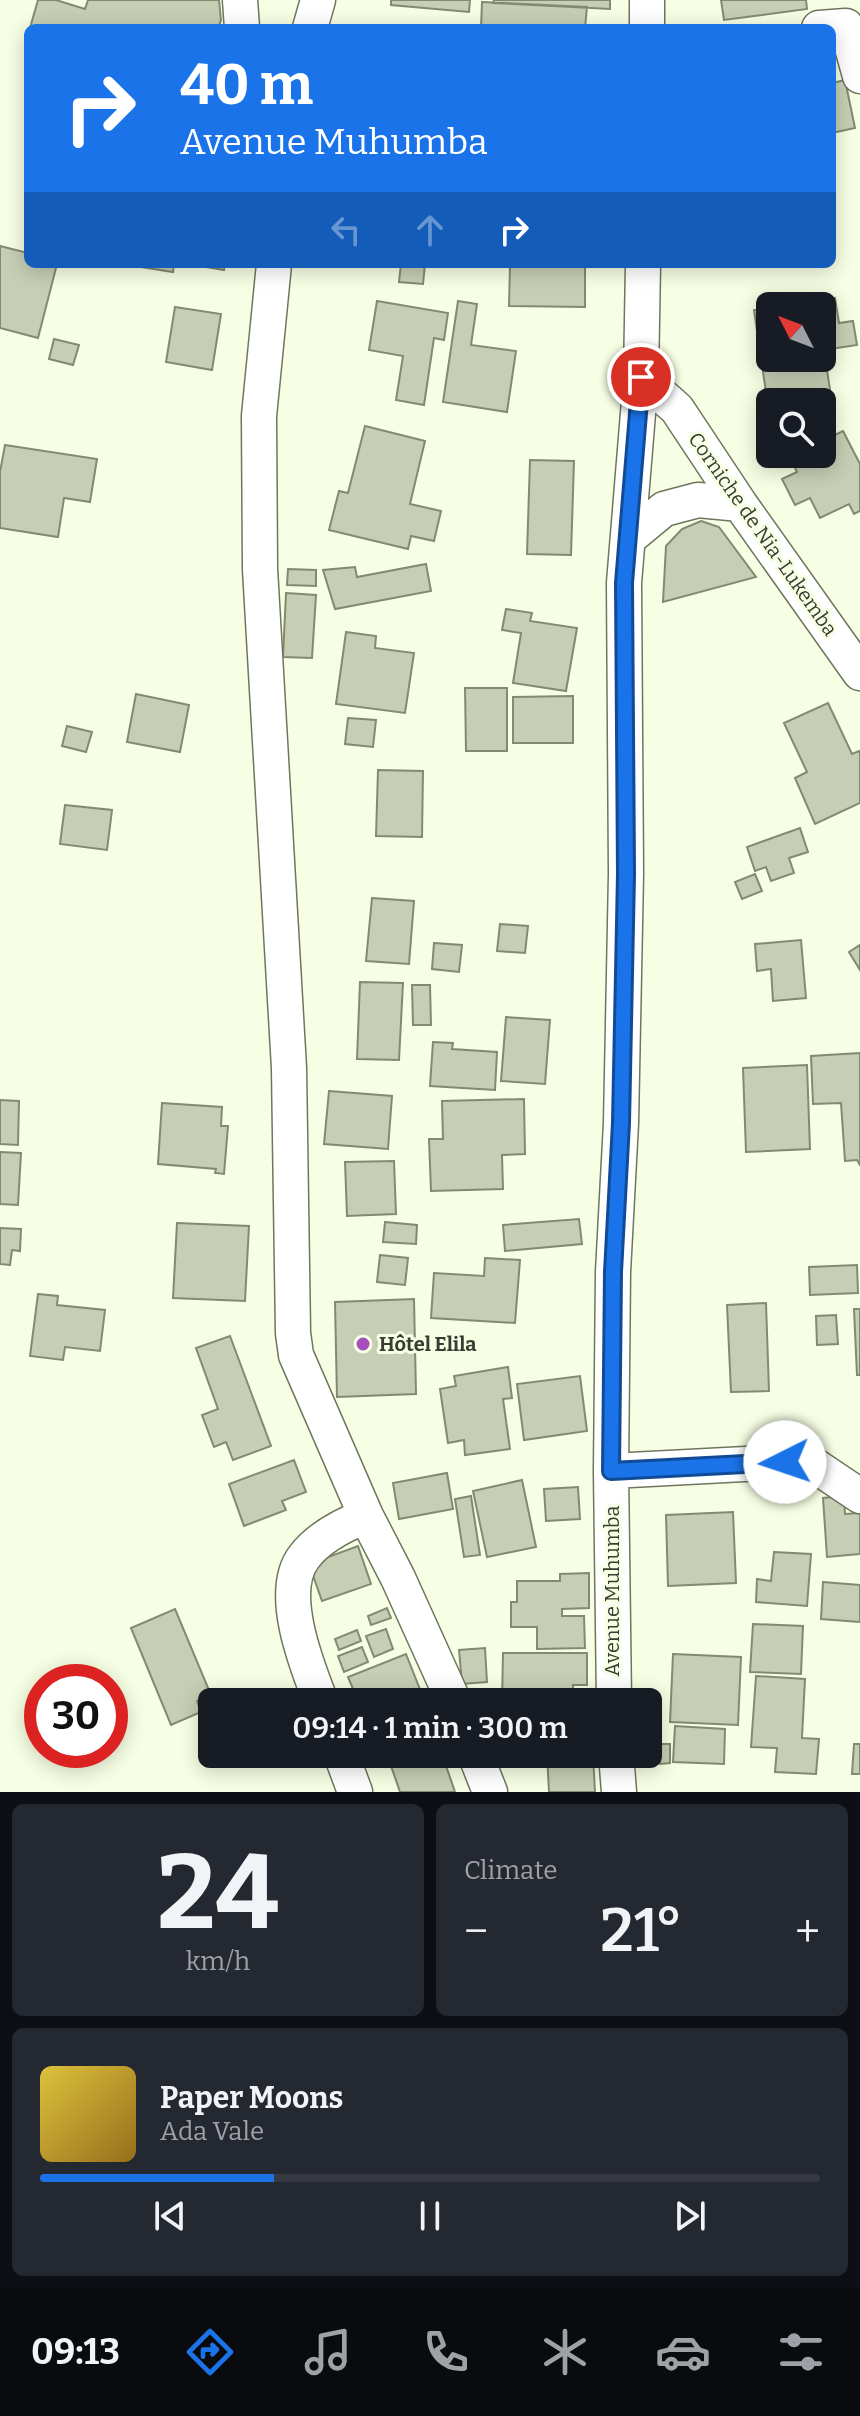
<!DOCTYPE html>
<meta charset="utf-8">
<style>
body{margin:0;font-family:Bitter,serif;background:#242831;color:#f1f3f6;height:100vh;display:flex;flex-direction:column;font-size:30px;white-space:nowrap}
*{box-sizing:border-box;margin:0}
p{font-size:26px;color:#9ea1a6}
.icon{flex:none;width:44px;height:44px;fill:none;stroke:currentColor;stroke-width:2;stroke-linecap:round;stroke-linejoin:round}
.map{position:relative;height:1792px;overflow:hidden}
.side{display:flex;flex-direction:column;gap:12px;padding:12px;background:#0d0f14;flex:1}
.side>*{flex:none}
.hud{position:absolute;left:24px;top:24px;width:812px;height:244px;border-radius:12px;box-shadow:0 4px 20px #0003;background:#1a73e8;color:#fff;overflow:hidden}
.needle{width:52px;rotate:312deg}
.fabs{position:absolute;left:756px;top:292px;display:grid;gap:16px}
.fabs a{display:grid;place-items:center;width:80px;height:80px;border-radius:12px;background:#171b24;box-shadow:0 4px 20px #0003;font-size:40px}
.speed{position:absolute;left:24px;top:1664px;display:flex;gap:16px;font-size:40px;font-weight:700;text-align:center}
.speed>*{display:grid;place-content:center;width:104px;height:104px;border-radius:50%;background:#171b24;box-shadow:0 4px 20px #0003;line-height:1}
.speed .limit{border:12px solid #d22;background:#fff;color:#111}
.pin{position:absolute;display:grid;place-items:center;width:68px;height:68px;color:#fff;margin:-34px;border:4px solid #fff;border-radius:50%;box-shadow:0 2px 8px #0007}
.me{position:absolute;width:88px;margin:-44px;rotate:266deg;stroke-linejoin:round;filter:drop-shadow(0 0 6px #0008)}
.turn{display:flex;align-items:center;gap:28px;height:168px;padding:0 24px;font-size:36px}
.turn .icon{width:104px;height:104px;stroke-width:2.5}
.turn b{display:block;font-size:56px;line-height:68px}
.lanes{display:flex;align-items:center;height:76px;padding:0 24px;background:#0003;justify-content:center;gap:40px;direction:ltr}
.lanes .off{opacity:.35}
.big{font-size:60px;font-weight:600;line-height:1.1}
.side .widget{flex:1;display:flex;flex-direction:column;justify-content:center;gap:12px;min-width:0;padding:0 28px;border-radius:12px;background:#242831}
.side .dial{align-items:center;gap:0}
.dial b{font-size:104px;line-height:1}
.song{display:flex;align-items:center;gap:24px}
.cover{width:96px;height:96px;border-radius:12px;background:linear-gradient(135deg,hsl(50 70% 55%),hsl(40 70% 35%))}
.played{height:8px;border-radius:4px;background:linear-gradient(90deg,#1a73e8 30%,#363941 30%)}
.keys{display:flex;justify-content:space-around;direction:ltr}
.heat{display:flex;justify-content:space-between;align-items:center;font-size:44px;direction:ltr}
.side .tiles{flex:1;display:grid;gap:12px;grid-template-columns:1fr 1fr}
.widget:last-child{grid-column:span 2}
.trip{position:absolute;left:198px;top:1688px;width:464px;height:80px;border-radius:12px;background:#171b24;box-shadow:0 4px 20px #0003;font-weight:600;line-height:80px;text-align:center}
.menu{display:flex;height:128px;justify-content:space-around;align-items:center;background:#090b0e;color:#9ea1a6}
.menu .icon{width:56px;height:56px}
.menu .current{color:#1a73e8}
.menu b{font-size:36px;color:#f1f3f6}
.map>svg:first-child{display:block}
.building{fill:#c6ceb4;stroke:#828a71;stroke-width:2}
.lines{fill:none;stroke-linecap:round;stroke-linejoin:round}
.minor-casing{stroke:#6f765e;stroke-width:37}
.minor{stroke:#fff;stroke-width:34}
.route-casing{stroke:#114b97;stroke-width:20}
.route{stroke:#1a73e8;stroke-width:14}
.poi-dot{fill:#a750bd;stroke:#f6fee3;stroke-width:3}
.labels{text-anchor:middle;stroke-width:6;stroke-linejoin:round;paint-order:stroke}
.street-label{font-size:20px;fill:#393c32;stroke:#f6fee3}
.poi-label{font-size:20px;font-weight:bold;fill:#393c32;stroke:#f6fee3;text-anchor:start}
</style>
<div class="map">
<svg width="860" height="1792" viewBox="0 0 860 1792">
<rect width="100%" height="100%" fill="#f6fee3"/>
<path class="building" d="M38,0H56L85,9L88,0H219L221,20L218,28H30Z
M38,0H56L85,9L88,0H219L221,20L218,28H30Z
M391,0H470L469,12L391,5Z
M494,0H610V9L493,3Z
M721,0H806L807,9L724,20Z
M482,2L587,7L585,28H481Z
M845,80L855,128L832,133V83Z
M0,246L28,253V264H57L38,338L0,328Z
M122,264H174L173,272Z
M189,264H225L224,270Z
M401,264H425L423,284L399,282Z
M585,264V307L509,306L510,265Z
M835,298L839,323L853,321L857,345L824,350L832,403L770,402L769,413L754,310L770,308V358H822V306H782Z
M377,301L448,313L444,340L434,338L424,405L396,400L403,356L369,350Z
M458,301L477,304L471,345L516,351L507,412L443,402Z
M175,307L221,314L212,370L166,362Z
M54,339L79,345L73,365L49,359Z
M365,426L425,441L410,504L441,511L434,541L411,536L408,549L329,530L339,491L348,493Z
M843,431L860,464V511L854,514L849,504L820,518L810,498L795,505L782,479L797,472L790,457L796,454H822V441Z
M5,445L97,459L90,502L64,498L58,537L0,528V472Z
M530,460L574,461L571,555L527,554Z
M701,521L719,527L756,577L663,602L666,546L682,529Z
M426,564L431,591L335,609L323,570L355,567L357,577Z
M288,569L316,570V586L287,585Z
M286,593L316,595L312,658L283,657Z
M506,609L532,613L530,621L577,628L566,691L513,683L521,633L502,630Z
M346,632L376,636L375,648L414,653L405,713L336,704Z
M465,688H507V751H466Z
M136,694L189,705L180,752L127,742Z
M573,696V743H513V697Z
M828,703L852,754L859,751L860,753V803L815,824L795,778L807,772L784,723Z
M348,718L376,720L373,747L345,744Z
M67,726L92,732L86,752L62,746Z
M378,770L423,771L422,837L376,836Z
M65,805L112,810L107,850L60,844Z
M800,828L808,852L789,858L794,873L771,881L766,867L755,871L747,847Z
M755,874L762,891L742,899L735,882Z
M372,898L414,901L409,964L366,961Z
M500,924L528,926L525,953L497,951Z
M801,940L806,998L773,1001L771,969L757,971L755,944Z
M434,943L462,945L459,972L432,969Z
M860,945V970L849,952Z
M360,982L403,983L399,1060L357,1059Z
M412,985H430L431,1025H413Z
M506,1017L550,1020L545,1084L501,1081Z
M433,1042L453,1043L452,1049L497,1052L495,1090L430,1086Z
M860,1053V1165L857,1160L845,1161L841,1103L813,1104L811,1056Z
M807,1065L810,1149L746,1152L743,1068Z
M329,1091L392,1096L388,1149L324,1144Z
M524,1099L525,1154L502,1155L503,1189L431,1191L429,1139H443L442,1101Z
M0,1100L19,1101L18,1145L0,1144Z
M162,1103L222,1107L221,1126H228L224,1174L215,1173L216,1169L158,1164Z
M0,1152L21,1153L18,1205L0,1204Z
M394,1161L396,1214L347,1216L345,1162Z
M579,1219L582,1244L505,1251L503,1225Z
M385,1222L417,1225L416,1244L383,1242Z
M177,1223L249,1226L245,1301L173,1298Z
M0,1228L21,1229L20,1251L12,1250L10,1265L0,1264Z
M380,1255L408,1258L405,1285L377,1282Z
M485,1258L520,1260L515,1323L431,1318L434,1273L484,1276Z
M857,1265L858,1293L810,1295L809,1267Z
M38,1294L58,1296L57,1305L105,1310L100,1351L65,1347L63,1360L30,1356Z
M414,1299L416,1394L337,1397L335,1302Z
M766,1303L769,1391L731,1392L727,1305Z
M854,1309H860V1375H857Z
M836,1315L838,1344L817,1345L816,1316Z
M230,1336L271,1446L233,1460L226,1442L214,1447L202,1415L218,1409L196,1348Z
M508,1367L512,1398L503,1399L510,1449L465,1455L464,1440L448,1443L440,1389L456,1386L454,1376Z
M580,1376L587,1431L524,1440L517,1384Z
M294,1460L306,1492L282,1501L286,1510L244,1526L229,1484Z
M447,1473L453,1509L399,1519L393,1483Z
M522,1480L536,1547L487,1557L473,1491Z
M578,1487L580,1519L546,1521L544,1489Z
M471,1496L480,1555L464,1557L455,1499Z
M844,1496L845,1514L860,1513V1554L827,1557L823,1498Z
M733,1512L736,1583L668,1586L666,1515Z
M358,1546L371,1584L322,1601L309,1564Z
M774,1552L811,1554L807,1606L756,1602L757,1579L771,1581Z
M589,1573V1608L562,1609V1616H584L585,1648L537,1649V1627H511V1602H517V1581H560V1574Z
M823,1582L860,1585V1622L821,1619Z
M387,1608L391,1618L371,1625L368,1616Z
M175,1609L211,1695L197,1701L201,1712L171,1725L131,1628Z
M753,1624L803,1626L801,1674L750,1672Z
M386,1629L393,1649L374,1657L366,1636Z
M357,1630L361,1641L339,1650L335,1639Z
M362,1647L368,1662L344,1672L338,1656Z
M485,1648L487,1682L462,1684L459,1650Z
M503,1653H587V1685H573V1702H502Z
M406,1654L425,1702H368L363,1690L355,1694L348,1677Z
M673,1654L741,1657L738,1725L670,1722Z
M756,1676L805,1679L802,1738L819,1739L816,1774L775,1772L777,1748L751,1747Z
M675,1726L725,1729L724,1764L673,1762Z
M659,1744H670V1763L660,1764Z
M854,1744H860V1774H852Z
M415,1754H442L455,1792H400L390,1763Z
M547,1754H593L595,1792H549Z"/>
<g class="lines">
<defs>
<path id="minor" d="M240,0L242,28
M647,0V28
M310,28L318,0
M819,28L846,26L860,76
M274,264L259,416L260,569L289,1068L293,1333L296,1355L366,1516L398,1578L454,1702
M643,264L641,377L677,409L740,504L860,673
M629,538L664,509L698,500L740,504
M611,1471L785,1462L814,1465L860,1496
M321,1702C307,1666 277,1592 304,1557C319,1537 343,1525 366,1516
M614,1702L611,1471L613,1272L621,1123L626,874L624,583L641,377
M341,1754L355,1792
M475,1754L490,1792
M616,1754L619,1792"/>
</defs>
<use href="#minor" class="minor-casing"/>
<use href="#minor" class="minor"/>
</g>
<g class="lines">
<defs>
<path id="route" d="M641,377L624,583L626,874L621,1123L613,1272L611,1471L785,1462"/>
</defs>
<use href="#route" class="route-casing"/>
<use href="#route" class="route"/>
</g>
<circle class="poi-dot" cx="363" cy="1344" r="8"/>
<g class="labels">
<g class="street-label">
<text transform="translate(763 534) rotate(55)" y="7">Corniche de Nia-Lukemba</text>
<text transform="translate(612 1591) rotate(-90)" y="7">Avenue Muhumba</text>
</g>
<g class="poi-label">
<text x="379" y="1351">Hôtel Elila</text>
</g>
</g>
</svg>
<div class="fabs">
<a><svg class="needle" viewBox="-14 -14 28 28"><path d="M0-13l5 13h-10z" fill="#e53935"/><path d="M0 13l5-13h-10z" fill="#9ea1a6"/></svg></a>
<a><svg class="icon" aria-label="search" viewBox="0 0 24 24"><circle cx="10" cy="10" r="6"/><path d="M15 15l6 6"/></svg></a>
</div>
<div class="speed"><div class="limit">30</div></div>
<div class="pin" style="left:641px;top:377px;background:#d93025"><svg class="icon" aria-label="arrive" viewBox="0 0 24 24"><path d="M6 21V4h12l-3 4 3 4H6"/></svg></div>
<svg class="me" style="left:785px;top:1462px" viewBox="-20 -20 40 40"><circle r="19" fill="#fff"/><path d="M0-13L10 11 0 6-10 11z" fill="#1a73e8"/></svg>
<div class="trip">09:14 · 1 min · 300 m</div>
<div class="hud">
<div class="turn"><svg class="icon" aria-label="right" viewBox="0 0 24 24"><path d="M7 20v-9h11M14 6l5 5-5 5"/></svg><div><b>40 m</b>Avenue Muhumba</div></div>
<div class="lanes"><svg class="icon off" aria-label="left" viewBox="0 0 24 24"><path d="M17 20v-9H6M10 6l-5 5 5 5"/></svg><svg class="icon off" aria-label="ahead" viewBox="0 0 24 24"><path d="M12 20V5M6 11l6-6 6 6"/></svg><svg class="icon" aria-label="right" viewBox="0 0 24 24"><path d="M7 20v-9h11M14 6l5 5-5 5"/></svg></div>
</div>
</div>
<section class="side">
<div class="tiles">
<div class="widget dial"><b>24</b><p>km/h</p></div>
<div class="widget"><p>Climate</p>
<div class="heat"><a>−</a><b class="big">21°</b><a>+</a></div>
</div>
<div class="widget">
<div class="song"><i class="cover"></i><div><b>Paper Moons</b><p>Ada Vale</p></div></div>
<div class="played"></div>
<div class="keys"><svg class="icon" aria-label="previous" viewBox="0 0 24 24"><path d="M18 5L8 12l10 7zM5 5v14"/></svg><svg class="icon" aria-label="pause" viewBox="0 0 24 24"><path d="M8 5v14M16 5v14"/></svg><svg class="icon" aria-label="next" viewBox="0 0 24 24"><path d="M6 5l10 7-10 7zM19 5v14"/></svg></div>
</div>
</div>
</section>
<nav class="menu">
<b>09:13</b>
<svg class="icon current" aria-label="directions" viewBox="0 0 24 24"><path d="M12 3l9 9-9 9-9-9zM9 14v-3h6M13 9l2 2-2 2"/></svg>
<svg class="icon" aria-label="music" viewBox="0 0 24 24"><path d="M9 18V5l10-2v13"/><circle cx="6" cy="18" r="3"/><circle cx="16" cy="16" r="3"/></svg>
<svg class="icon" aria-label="phone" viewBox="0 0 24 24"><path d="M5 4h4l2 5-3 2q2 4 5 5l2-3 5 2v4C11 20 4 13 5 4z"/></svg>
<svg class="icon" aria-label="climate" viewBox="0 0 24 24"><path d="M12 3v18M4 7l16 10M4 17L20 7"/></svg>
<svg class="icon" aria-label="car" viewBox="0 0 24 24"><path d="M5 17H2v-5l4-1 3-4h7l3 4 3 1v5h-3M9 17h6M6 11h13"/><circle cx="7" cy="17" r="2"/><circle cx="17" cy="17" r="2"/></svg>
<svg class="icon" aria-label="filters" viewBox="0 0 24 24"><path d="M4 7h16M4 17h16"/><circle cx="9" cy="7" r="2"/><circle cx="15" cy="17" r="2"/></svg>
</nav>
